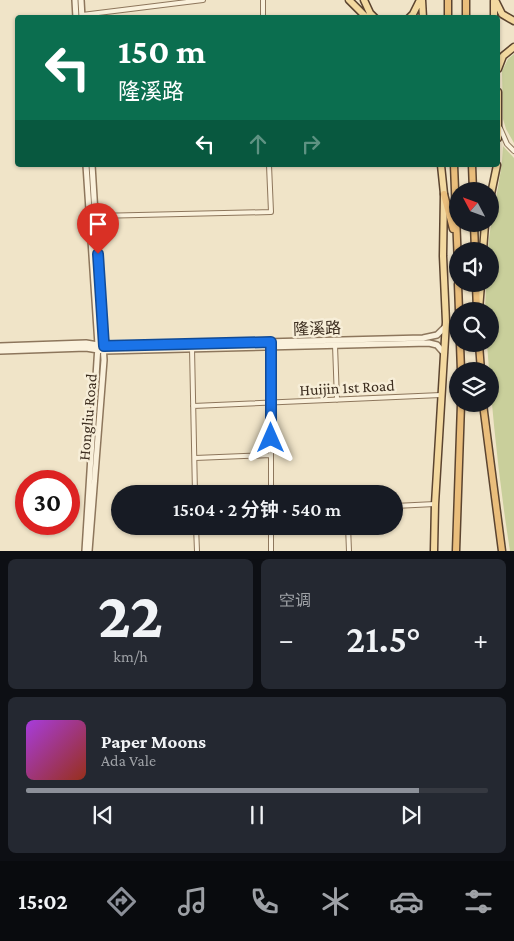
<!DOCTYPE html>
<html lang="zh">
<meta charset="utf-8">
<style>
body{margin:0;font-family:"Crimson Pro","Noto Sans SC",serif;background:#242831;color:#f1f3f6;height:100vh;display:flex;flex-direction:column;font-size:19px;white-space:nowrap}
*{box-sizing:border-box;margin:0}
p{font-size:16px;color:#9ea1a6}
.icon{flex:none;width:28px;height:28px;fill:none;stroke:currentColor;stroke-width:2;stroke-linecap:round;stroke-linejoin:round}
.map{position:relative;height:551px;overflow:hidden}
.drawer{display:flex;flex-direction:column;gap:8px;padding:8px;background:#0d0f14;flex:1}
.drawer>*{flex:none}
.top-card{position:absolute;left:15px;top:15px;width:485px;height:152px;border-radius:5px;box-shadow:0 1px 4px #0004;background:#0b6e4f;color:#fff;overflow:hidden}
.needle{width:32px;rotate:311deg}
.fabs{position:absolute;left:449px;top:182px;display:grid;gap:10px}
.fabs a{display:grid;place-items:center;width:50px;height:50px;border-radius:50%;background:#171b24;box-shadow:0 1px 4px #0004;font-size:25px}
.speed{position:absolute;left:15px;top:470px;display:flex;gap:10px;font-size:25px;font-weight:700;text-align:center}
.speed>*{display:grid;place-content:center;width:65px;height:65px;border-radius:50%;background:#171b24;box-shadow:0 1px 4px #0004;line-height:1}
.speed .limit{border:8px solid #d22;background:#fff;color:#111}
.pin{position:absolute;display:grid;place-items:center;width:42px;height:42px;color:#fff;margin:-51px -21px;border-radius:50% 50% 50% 0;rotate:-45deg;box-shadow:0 0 5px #0007}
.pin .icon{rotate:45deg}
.me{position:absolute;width:55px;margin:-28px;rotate:0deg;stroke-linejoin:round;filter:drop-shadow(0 0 4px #0008)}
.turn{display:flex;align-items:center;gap:18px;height:105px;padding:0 20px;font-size:22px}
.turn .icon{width:65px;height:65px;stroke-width:2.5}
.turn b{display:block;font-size:35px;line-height:42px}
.lanes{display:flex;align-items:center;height:48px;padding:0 20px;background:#0003;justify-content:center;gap:25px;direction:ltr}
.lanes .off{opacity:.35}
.big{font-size:38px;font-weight:600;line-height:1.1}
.drawer .tile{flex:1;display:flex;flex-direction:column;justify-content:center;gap:8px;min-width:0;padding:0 18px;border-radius:8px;background:#242831}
.drawer .dial{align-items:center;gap:0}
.dial b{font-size:65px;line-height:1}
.song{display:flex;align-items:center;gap:15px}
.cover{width:60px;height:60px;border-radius:8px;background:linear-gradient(135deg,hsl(280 70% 55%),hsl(10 70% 35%))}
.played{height:5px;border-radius:2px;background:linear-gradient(90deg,#8c9099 85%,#363941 85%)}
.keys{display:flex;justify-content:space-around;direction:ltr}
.heat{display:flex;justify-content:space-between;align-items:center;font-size:28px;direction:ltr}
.drawer .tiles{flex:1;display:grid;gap:8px;grid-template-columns:1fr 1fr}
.tile:last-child{grid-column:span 2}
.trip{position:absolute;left:111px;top:485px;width:292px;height:50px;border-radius:25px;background:#171b24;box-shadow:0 1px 4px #0004;font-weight:600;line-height:50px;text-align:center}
.menu{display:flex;height:80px;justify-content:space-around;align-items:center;background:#090b0e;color:#9ea1a6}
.menu .icon{width:35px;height:35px}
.menu .on{color:#8c9099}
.menu b{font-size:22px;color:#f1f3f6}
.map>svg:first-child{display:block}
.green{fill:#c9cf9b}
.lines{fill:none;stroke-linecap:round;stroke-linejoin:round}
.minor-casing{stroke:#8d765c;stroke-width:6}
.tertiary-casing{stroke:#8d765c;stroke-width:8}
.primary-casing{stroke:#5b4430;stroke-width:9}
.trunk-casing{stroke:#5b4430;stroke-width:9}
.minor{stroke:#faf1dc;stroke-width:4}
.tertiary{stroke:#faf1dc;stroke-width:5}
.primary{stroke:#f3d9a0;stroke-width:6}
.trunk{stroke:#eabe7c;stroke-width:6}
.route-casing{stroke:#114b97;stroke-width:12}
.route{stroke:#1a73e8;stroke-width:9}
.labels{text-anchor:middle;stroke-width:5;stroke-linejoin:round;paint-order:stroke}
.street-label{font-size:16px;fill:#3d2e20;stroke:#f7eed8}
</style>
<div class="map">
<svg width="514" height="551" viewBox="0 0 514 551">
<rect width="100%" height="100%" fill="#f0e4c8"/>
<path class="green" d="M514,54V143L506,129L503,119L502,71L508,59Z
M503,146L514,158V551H510C499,482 492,412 487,344H490V311H485L486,284H490V251H488C490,215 502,182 503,146Z"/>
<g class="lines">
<defs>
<path id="minor" d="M263,0V18
M82,15L203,0
M500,128L507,144L514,151
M96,216L271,212L269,165
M335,345L337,400
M271,346V494
M192,348L195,494
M193,406L441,395
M195,458L271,455
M395,506L435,504
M196,526L197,551
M271,526V551
M348,526L349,551"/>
<path id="tertiary" d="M75,0L76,18
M81,0L82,18
M0,346L86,343L104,346L423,338L437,335L445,327
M0,351L86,348L104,351L429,343L437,345L444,353
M85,551L98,345L86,165
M89,551L104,360L92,165"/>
<path id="primary" d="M349,0L367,18
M364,0L370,13L375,18
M422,0L423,18
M495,0L502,14L514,21
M494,1V18
M409,18L413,14L420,0
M498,69L503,56L514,47
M498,92V138
M490,199L497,165
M483,251L485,224
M479,310L481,284
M434,551L435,504L446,322L443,256L444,194L441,165"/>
<path id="trunk" d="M448,0V18
M466,0V18
M454,165L458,265
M472,165L473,191
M444,194L453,229
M474,224L475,251
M458,284L459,311
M476,284L477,311
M460,344L461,371
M479,344L481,371
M483,404L502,551
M456,551L461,404"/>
</defs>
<use href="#minor" class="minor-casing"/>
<use href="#tertiary" class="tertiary-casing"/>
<use href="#primary" class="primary-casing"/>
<use href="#trunk" class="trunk-casing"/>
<use href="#minor" class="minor"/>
<use href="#tertiary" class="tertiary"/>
<use href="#primary" class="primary"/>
<use href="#trunk" class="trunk"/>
</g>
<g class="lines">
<defs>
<path id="route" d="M98,254L104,346L271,342V438"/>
</defs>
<use href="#route" class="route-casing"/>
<use href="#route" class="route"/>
</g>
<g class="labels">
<g class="street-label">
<text transform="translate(317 328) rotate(-2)" y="6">隆溪路</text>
<text transform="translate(347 387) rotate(-3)" y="6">Huijin 1st Road</text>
<text transform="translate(87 417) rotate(-85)" y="6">Hongliu Road</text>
</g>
</g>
</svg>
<div class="fabs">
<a><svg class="needle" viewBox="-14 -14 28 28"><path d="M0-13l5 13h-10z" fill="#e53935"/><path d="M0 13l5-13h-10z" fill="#9ea1a6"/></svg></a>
<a><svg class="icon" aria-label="sound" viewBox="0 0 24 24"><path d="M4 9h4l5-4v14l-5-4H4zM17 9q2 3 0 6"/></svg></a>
<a><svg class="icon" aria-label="search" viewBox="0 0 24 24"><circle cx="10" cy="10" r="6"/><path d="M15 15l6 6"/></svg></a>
<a><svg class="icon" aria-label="layers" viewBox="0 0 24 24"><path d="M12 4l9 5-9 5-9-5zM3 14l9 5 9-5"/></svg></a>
</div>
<div class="speed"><div class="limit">30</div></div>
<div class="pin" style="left:98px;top:254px;background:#d93025"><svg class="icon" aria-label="arrive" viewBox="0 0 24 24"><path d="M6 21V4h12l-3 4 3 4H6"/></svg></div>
<svg class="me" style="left:271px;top:438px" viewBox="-20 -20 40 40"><path d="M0-17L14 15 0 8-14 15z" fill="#1a73e8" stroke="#fff" stroke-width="4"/></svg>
<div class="trip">15:04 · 2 分钟 · 540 m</div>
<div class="top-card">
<div class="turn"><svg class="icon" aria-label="left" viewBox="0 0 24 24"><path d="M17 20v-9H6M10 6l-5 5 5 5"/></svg><div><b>150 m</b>隆溪路</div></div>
<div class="lanes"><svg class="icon" aria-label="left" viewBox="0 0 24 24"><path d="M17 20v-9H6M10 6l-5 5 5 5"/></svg><svg class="icon off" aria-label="ahead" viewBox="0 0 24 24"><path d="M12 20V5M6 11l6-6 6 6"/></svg><svg class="icon off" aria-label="right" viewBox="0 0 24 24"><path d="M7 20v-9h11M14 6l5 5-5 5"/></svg></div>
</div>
</div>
<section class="drawer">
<div class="tiles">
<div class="tile dial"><b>22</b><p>km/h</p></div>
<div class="tile"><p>空调</p>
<div class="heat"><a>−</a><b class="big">21.5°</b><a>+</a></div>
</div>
<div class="tile">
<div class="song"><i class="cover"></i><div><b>Paper Moons</b><p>Ada Vale</p></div></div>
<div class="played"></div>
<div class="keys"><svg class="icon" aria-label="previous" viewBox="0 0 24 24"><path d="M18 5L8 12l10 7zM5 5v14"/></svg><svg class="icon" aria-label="pause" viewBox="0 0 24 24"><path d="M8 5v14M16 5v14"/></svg><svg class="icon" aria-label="next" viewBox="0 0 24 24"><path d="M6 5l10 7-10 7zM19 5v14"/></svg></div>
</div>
</div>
</section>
<nav class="menu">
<b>15:02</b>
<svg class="icon on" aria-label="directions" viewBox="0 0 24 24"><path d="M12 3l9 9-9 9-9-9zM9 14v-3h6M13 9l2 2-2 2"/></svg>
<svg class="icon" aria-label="music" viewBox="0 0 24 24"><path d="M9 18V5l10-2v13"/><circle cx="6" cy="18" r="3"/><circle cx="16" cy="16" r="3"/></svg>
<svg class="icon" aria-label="phone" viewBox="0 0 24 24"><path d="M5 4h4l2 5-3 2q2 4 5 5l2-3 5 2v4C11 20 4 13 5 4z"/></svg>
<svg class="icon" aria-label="climate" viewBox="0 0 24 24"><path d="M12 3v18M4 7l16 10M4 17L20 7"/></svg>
<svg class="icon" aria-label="car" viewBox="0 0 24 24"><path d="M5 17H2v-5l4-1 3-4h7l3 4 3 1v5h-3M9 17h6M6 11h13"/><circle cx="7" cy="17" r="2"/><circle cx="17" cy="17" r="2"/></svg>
<svg class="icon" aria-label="filters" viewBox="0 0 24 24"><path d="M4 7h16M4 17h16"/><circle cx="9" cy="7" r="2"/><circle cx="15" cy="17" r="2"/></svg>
</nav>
